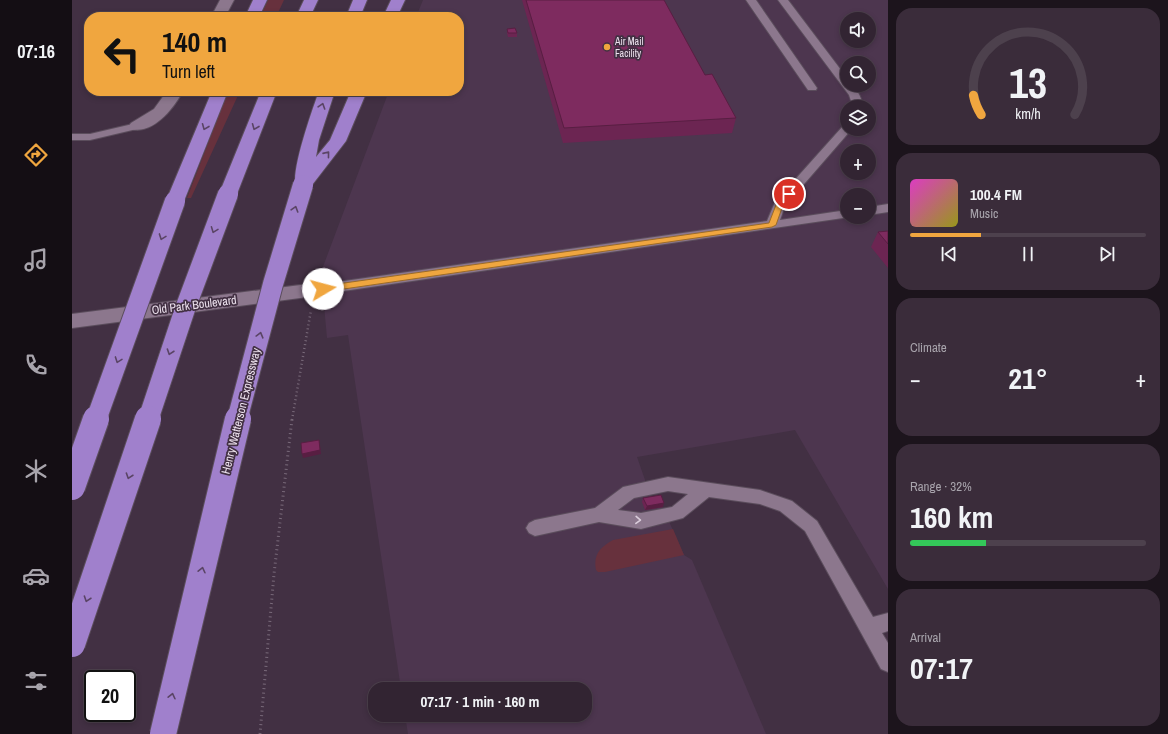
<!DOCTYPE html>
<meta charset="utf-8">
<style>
body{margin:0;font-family:"Archivo Narrow",sans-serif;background:#3a2c3a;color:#f1f3f6;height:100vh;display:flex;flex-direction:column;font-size:15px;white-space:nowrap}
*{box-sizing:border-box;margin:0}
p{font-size:13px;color:#a8a4ac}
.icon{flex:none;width:22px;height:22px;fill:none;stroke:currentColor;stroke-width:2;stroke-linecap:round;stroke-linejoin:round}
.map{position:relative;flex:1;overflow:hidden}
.side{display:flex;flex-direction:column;gap:8px;padding:8px;background:#1c141c;width:280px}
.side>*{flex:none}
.top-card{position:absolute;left:12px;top:12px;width:380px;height:84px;border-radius:16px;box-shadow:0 2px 6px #0003,0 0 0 1px #4d414d;background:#f0a63f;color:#111;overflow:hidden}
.buttons{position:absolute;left:768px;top:12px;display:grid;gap:8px}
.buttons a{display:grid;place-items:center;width:36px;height:36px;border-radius:50%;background:#322432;box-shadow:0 2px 6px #0003,0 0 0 1px #4d414d;font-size:20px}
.speed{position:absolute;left:12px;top:670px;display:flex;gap:8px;font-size:20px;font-weight:700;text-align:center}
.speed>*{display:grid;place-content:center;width:52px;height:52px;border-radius:50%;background:#322432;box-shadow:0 2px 6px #0003,0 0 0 1px #4d414d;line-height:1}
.speed .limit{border:2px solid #111;border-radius:6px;background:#fff;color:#111}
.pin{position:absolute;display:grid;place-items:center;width:34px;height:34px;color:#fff;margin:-17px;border:2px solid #fff;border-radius:50%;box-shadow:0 1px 4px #0007}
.me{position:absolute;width:44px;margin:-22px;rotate:82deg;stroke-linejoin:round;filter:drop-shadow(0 0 3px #0008)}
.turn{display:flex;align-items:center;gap:14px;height:84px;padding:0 12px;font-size:18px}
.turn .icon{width:52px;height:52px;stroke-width:2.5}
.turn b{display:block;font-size:28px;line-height:34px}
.big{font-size:30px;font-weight:700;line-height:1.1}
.side .tile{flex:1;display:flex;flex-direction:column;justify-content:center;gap:6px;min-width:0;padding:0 14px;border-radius:16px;background:#3a2c3a}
.side .dial{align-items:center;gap:0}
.dial svg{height:104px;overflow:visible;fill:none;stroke:#4d414d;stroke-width:7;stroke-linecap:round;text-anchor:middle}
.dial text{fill:#f1f3f6;stroke:none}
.song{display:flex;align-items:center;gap:12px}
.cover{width:48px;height:48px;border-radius:6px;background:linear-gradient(135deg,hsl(310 70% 55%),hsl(60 70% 35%))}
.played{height:4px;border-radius:2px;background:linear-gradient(90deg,#f0a63f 30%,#4d414d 30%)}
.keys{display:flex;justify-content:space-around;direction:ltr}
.heat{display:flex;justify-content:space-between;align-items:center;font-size:22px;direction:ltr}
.charge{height:6px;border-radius:3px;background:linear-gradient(90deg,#34c759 32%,#4d414d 0)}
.trip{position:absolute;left:296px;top:682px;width:224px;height:40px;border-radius:16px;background:#322432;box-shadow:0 2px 6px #0003,0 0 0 1px #4d414d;font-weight:700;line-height:40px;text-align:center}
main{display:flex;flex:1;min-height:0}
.tabs{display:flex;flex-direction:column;width:72px;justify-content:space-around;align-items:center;background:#140e14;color:#a8a4ac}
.tabs .icon{width:28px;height:28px}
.tabs .selected{color:#f0a63f}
.tabs b{font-size:18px;color:#f1f3f6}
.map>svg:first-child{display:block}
.built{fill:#4d364f;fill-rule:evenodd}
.green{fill:#67313d}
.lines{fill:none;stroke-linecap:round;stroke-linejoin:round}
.lane-casing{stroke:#5b4d5c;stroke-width:2}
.street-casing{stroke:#5b4d5c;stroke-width:2}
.highway-casing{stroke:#5b4d5c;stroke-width:2}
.path-far1{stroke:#796a7a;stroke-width:2.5;stroke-dasharray:1 3;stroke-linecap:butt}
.path{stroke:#796a7a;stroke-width:3;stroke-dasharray:1 3.5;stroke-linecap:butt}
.lane{fill:#8c778d;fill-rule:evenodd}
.street{fill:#8c778d;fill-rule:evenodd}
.highway{fill:#a080cc;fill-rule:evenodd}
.highway-bridge-far1-casing{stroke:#5b4d5c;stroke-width:22;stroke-linecap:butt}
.highway-bridge-casing{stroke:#5b4d5c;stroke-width:28;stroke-linecap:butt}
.highway-bridge-far1{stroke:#a080cc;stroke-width:20}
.highway-bridge{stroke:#a080cc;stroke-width:26}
.wall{fill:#6c2552}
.shaded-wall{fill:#581e42}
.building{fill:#7e2b5f;stroke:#581e42}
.oneway{stroke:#5a4465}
.oneway2{stroke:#dacddb}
.route{fill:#f0a63f;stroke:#9c6c29}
.poi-dot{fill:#f0a63f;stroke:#423043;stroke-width:1.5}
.labels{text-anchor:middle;stroke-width:3.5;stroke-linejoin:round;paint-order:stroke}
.far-poi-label{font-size:10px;fill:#ede2ee;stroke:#423043;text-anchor:start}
.street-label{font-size:12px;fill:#ede2ee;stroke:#423043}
</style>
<main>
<nav class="tabs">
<b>07:16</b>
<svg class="icon selected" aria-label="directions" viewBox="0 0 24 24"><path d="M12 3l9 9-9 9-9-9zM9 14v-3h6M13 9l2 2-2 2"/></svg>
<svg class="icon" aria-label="music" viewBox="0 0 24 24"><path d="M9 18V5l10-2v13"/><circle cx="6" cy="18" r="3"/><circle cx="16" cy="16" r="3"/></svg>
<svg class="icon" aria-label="phone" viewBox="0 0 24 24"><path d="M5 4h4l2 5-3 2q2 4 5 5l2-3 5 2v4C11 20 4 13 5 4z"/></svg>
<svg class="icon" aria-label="climate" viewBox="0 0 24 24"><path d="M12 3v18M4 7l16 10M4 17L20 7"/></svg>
<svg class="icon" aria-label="car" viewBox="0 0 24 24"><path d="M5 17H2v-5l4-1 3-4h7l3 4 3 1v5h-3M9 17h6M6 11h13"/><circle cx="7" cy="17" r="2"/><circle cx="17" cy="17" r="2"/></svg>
<svg class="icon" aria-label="filters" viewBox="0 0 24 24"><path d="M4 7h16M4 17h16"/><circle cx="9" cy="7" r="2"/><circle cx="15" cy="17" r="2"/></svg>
</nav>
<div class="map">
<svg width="816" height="734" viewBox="0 0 816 734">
<rect width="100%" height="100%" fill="#423043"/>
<path class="built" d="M351,0H816V589L723,430L565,457L580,500L587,499L612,555L620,560L694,734H336L333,715H513V689H329L276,335L255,338L249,272L317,91H387V17H344ZM775,19H797V41H775ZM775,63H797V85H775ZM775,107H797V129H775ZM775,151H797V173H775ZM775,195H797V217H775Z"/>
<path class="green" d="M196,0H212L204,17H188Z
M156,91H168L119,198H115Z
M601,529L612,555L533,572H526L524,570C521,555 528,547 541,540Z"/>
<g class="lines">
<defs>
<path id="lane" d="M674,0H684L745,88L744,90H736Z
M706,0H716L775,78V85H781C786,92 790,98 791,107H781L777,95Z
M65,123L69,124L71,126L69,128L18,140H0V134H18Z
M775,125V129H780L779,130L713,206L708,220L775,210V217H778L244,295L239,293L237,290L239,287L244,285L695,221L703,202L771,126Z
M816,204V212L797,215V207Z
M596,477L688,490L720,501L745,521L801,617L816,613V631L810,633L816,643V672L809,669L733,531L708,511L688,504L637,497L611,518L569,529L527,522L463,536L457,533L454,528L457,523L463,520L523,508L551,487ZM596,491L616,494L600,507L569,513L546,510L562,498Z"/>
<path id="street" d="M148,0H162L153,17H139Z
M95,91H111C102,108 81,135 59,129L57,126L59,123L82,109Z
M244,283L251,285L254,290L251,295L0,328V314Z"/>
<path id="highway" d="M181,0H195L187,17H173Z
M232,0H246L238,17H224Z
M281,0H295L288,17H274Z
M319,0H333L325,17H311Z
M140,91H156L112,201L109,205L103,207L97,205L94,201Z
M189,91H205L165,194L162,198L156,199L150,198L147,194Z
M247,91H263L247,140L244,157L258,140L279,91H295L274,141L237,189L231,190L225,189C216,177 241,108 247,91Z"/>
</defs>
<use href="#lane" class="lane-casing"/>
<use href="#street" class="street-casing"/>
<use href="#highway" class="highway-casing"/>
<path class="path-far1" d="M220,420L239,310"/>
<path class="path" d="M188,734L202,574L220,419"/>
<use href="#lane" class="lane"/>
<use href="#street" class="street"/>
<use href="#highway" class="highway"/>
<defs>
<path id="highway-bridge-far1" d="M24,420L103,201
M76,420L113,309L156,194
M165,420L201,284L231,185"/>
<path id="highway-bridge" d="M0,487L24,419
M0,644L76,419
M91,734L166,419"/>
</defs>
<use href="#highway-bridge-far1" class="highway-bridge-far1-casing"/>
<use href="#highway-bridge" class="highway-bridge-casing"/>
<use href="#highway-bridge-far1" class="highway-bridge-far1"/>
<use href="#highway-bridge" class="highway-bridge"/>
</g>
<path class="wall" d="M450,0H592V1L633,75L664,118L660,133L491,143Z
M435,29L445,33V37H436L435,33Z
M816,231V268L799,247L806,232Z
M571,498L591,507L573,510L570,502Z"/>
<path class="shaded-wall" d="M247,440L249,454L231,458L230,454Z
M592,503L591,507L573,510L575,506Z"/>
<path class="building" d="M454,0H592L633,75L640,74L664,118L492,128Z
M443,28L445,33H436L435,29Z
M816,231V244L806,232Z
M247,440L248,450L230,454L229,443Z
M589,495L592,503L575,506L571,498Z"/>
<defs><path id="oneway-chevron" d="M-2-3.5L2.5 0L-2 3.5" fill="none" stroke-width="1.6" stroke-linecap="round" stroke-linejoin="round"/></defs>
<g class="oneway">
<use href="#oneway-chevron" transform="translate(250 106) rotate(-72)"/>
<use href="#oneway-chevron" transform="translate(133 127) rotate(112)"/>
<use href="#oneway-chevron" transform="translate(183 127) rotate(112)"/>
<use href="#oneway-chevron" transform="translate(255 154) rotate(-51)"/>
<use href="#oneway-chevron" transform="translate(223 209) rotate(-73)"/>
<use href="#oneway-chevron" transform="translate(142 230) rotate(111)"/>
<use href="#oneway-chevron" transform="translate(90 237) rotate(110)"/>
<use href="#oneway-chevron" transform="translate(188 335) rotate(-75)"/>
<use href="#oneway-chevron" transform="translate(98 352) rotate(109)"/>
<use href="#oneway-chevron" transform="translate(46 360) rotate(110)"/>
<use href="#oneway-chevron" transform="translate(57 476) rotate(109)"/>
<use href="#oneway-chevron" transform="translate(130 570) rotate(-77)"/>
<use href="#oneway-chevron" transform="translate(15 599) rotate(109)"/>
<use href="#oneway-chevron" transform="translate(100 696) rotate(-77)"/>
</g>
<use class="oneway2" href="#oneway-chevron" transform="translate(566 520) rotate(2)"/>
<path class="route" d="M717,191L721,194L711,205L704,225L700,227L251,292L247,289L251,286L697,223L704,205L714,192Z"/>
<circle class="poi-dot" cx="535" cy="47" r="4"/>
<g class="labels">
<g class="far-poi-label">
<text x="543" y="45">Air Mail<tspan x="543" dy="12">Facility</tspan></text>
</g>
<g class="street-label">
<text transform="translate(122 305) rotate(-7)" y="4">Old Park Boulevard</text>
<text transform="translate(169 411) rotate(-76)" y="4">Henry Watterson Expressway</text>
</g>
</g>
</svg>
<div class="buttons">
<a><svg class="icon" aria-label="sound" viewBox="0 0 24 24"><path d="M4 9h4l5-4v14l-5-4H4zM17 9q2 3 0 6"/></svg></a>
<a><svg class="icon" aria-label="search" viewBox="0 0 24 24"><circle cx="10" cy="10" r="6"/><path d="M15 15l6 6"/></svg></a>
<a><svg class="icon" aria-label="layers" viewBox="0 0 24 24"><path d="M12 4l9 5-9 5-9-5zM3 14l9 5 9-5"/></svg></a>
<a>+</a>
<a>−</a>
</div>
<div class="speed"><div class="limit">20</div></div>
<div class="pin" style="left:717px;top:194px;background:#d93025"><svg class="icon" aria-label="arrive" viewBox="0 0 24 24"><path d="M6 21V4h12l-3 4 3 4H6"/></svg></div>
<svg class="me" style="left:251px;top:289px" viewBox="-20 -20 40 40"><circle r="19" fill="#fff"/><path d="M0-13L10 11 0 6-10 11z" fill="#f0a63f"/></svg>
<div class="trip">07:17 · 1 min · 160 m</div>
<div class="top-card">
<div class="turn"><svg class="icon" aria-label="left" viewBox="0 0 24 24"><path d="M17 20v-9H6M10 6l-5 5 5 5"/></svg><div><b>140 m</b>Turn left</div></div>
</div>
</div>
<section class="side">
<div class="tile dial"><svg viewBox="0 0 100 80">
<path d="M14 69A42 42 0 1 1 86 69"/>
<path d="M14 69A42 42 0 0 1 8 54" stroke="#f0a63f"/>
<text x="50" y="56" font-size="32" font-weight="700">13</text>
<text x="50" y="72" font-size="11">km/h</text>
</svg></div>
<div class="tile">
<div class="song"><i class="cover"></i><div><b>100.4 FM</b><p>Music</p></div></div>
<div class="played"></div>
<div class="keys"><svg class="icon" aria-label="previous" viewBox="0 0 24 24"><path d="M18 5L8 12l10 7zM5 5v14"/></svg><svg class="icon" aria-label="pause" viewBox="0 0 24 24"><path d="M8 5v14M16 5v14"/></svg><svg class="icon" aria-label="next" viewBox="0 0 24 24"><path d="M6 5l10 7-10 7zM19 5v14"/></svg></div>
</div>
<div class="tile"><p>Climate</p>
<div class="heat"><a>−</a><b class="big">21°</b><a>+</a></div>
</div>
<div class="tile"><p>Range · 32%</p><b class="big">160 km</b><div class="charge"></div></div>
<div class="tile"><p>Arrival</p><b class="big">07:17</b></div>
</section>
</main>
